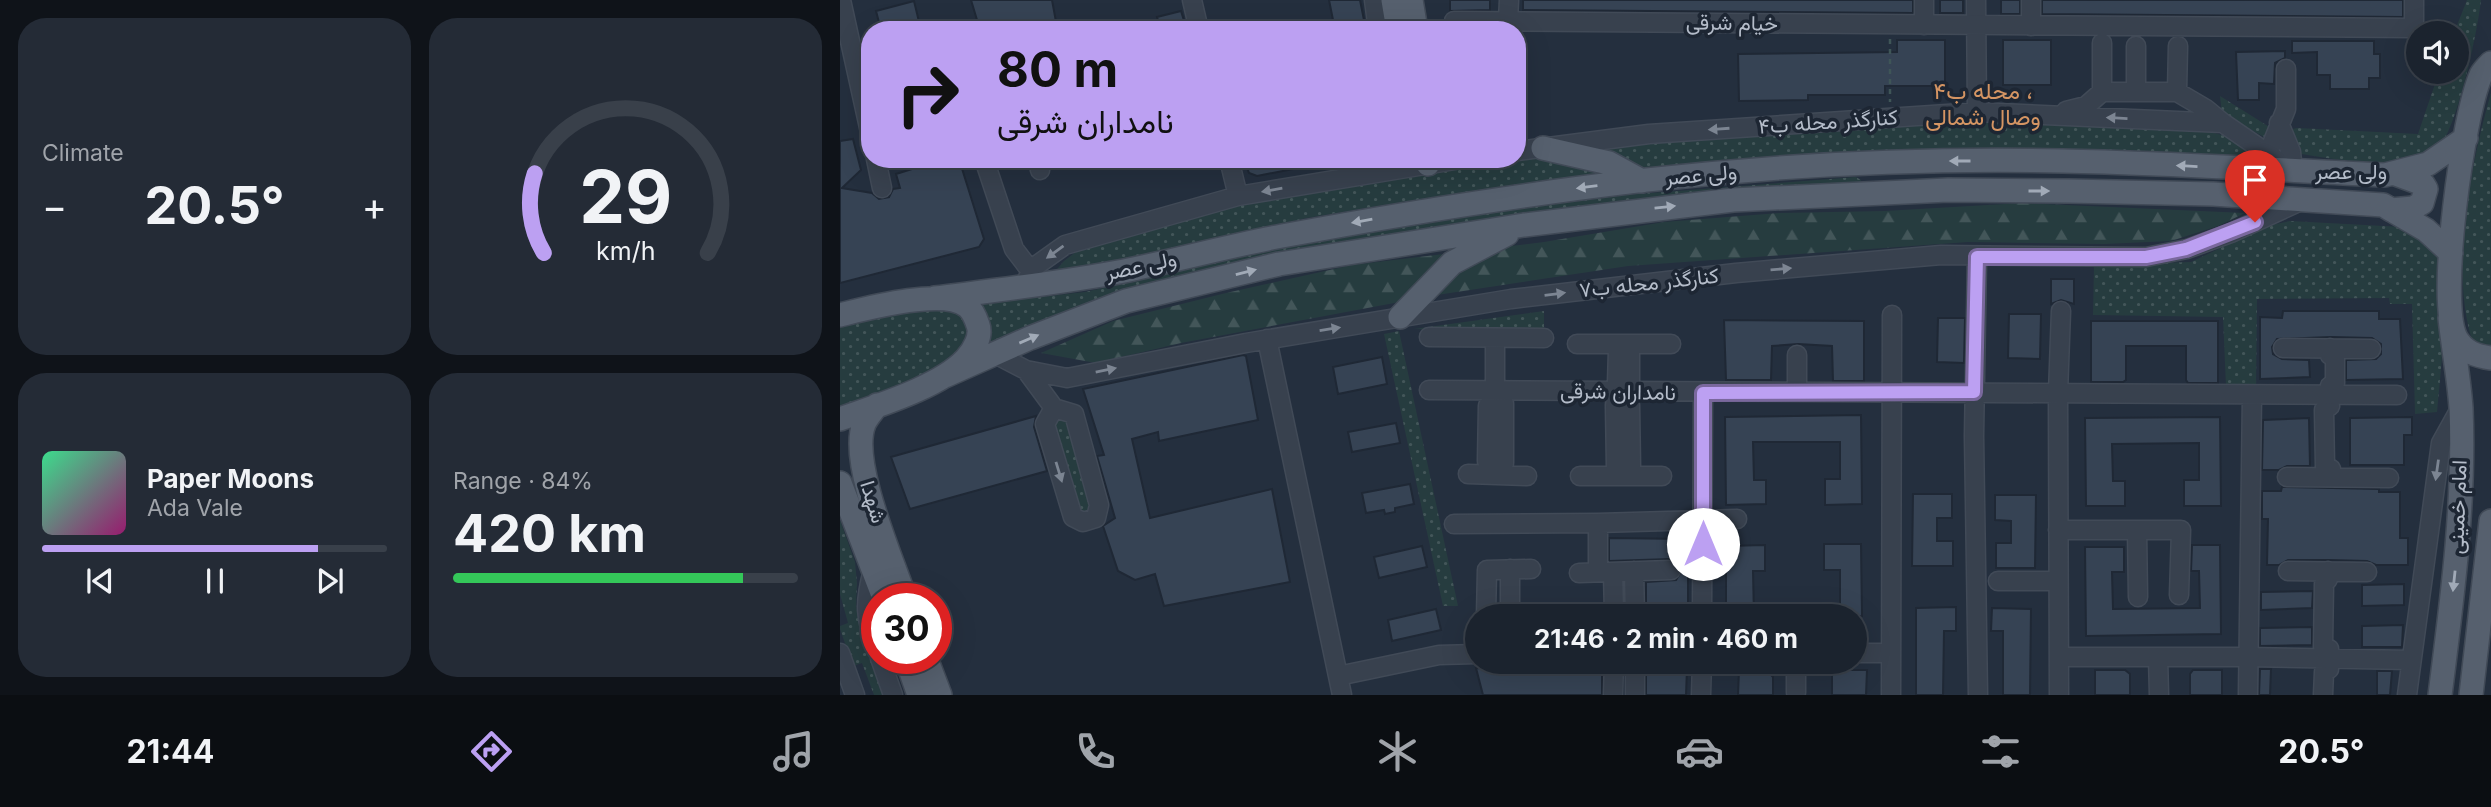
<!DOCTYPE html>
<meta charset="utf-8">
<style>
body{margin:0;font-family:Inter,Vazirmatn,sans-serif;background:#242b36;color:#f1f3f6;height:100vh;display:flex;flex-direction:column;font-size:26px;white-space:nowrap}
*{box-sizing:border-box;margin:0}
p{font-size:23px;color:#a0a4aa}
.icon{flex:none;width:38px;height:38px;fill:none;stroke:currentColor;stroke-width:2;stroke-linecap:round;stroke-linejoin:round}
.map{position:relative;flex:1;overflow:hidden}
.panel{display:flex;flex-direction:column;gap:18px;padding:18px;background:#0f1319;width:840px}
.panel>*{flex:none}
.guide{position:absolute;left:21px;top:21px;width:665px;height:147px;border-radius:28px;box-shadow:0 7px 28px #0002,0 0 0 2px #39404a;background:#bca0f2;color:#111;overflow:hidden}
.buttons{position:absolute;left:1566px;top:21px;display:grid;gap:14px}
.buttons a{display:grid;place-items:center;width:63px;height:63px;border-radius:50%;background:#1b232e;box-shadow:0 7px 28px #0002,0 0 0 2px #39404a;font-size:35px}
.speed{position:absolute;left:21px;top:583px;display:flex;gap:14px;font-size:35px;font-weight:700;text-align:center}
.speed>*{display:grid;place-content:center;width:91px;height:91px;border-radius:50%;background:#1b232e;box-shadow:0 7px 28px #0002,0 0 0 2px #39404a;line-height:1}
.speed .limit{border:10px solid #d22;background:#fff;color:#111}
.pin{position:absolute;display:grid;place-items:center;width:60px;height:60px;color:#fff;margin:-72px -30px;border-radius:50% 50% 50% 0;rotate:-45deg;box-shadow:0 0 7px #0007}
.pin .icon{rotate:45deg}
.me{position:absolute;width:77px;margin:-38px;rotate:0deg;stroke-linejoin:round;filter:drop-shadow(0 0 5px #0008)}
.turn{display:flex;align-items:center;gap:24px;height:147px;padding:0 21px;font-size:32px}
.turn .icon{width:91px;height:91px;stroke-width:2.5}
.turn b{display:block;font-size:49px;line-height:60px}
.big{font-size:52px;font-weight:700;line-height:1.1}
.panel .tile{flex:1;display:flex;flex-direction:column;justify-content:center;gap:10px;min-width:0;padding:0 24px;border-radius:28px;background:#242b36}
.panel .dial{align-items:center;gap:0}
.dial svg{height:182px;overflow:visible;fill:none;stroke:#39404a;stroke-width:7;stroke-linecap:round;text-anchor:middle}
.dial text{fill:#f1f3f6;stroke:none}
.song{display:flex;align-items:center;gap:21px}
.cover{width:84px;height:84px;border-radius:10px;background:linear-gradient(135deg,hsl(150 70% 55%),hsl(320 70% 35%))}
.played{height:7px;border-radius:4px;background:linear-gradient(90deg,#bca0f2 80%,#39404a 80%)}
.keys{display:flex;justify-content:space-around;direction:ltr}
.heat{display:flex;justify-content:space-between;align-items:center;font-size:38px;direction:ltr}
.charge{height:10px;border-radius:5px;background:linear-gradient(90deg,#34c759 84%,#39404a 0)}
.panel .tiles{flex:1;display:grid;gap:18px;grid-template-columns:repeat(2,1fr)}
.trip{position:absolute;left:625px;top:604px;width:402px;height:70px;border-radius:35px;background:#1b232e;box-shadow:0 7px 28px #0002,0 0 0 2px #39404a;font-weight:700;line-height:70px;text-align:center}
.tab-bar{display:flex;height:112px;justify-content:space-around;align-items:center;background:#0b0e12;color:#a0a4aa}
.tab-bar .icon{width:49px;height:49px}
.tab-bar .current{color:#bca0f2}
.tab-bar b{font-size:32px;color:#f1f3f6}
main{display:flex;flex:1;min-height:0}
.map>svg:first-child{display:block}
.grass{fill:url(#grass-dots)}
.forest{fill:url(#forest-firs)}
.building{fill:#364354;stroke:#1f2835;stroke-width:2}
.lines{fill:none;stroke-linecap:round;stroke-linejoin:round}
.minor-casing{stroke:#414a57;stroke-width:21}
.major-casing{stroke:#414a57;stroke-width:26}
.path{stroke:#3f5557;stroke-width:2.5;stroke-dasharray:5 5;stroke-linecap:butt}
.minor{stroke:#38414e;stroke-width:18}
.major{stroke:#56606e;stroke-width:23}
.oneway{fill:#7c8592}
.oneway2{fill:#a1aab7}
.route-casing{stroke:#7a689d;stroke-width:18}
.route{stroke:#bca0f2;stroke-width:12}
.labels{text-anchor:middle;stroke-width:7;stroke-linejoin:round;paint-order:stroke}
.street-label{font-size:21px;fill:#b4bcc9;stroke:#1d2633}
.neighbourhood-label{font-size:23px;fill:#d59563;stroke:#1d2633}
</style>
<main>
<section class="panel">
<div class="tiles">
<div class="tile"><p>Climate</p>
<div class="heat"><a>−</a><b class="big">20.5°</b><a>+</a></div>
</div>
<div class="tile dial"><svg viewBox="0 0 100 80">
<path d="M14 69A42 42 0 1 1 86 69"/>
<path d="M14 69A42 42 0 0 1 10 34" stroke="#bca0f2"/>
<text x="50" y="56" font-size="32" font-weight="700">29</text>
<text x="50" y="72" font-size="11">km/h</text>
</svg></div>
<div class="tile">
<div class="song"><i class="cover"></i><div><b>Paper Moons</b><p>Ada Vale</p></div></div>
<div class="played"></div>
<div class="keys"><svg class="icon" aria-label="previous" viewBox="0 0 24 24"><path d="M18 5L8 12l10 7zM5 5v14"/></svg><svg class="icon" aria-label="pause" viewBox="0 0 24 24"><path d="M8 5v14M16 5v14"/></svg><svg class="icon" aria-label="next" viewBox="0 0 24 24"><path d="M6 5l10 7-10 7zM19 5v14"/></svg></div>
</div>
<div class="tile"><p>Range · 84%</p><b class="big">420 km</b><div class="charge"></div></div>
</div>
</section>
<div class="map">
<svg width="1651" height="695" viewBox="0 0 1651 695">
<defs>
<pattern id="grass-dots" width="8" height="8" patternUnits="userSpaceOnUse" patternTransform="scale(1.75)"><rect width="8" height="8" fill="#263c3f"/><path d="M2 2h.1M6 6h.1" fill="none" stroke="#435659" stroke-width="1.8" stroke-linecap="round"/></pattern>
<pattern id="forest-firs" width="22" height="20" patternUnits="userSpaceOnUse" patternTransform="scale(1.75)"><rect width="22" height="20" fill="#263c3f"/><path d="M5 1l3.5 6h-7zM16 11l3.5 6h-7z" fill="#435659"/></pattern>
</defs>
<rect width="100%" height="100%" fill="#242f3e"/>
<path class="grass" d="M1627,0H1641C1638,29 1616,138 1594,153C1564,172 1495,159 1461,154L1449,130L1457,128L1578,134L1599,72H1617V33H1614Z
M1651,93V347L1633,343C1609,273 1631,163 1651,93Z
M1380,96L1431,128L1428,139L1382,114Z
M1126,121H1174L1367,131L1389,137L1423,161L1269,150L1154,148L926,158L562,202L467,218L212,275L224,261L246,244L364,211L499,185L785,142L969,129L1051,127Z
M1016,177L1021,180L1019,187L696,215L183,330L147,344L138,304L245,292L455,245L670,210L786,195Z
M1450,221L1563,227L1600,254C1608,306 1602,360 1597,412L1575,414L1572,304H1550L1549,298L1417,299L1416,387L1386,386L1383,317L1253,315L1254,265L1351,262L1427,226Z
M106,308C125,315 130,322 129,342L104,368L0,411V325L88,309Z
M704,311V331L574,329Z
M559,331L618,606H603L544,334Z
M230,415L256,509L241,516L211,419Z
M0,520L15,562L17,583L16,605L22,636L43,695H34L22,663L13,666L0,629V626L8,623L0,594Z"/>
<path class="forest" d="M1182,203L1405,213L1378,226L1331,241L1264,244L1128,242L788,266L597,295L341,343L256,363L201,353L273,321L386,293L512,265L704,242L824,222L939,213L1045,211Z"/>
<path class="building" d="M131,0H212L217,27L207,30H140Z
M489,0H520L526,30H495Z
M610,0H650V10L610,11Z
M683,0H1073V13L683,10Z
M1100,0H1123V13H1100Z
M1161,0H1180V14H1161Z
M1202,0H1563V17L1202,14Z
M74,1L81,30H41L36,11Z
M341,11L347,30H321L317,17Z
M1057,40H1105V86H1045V95H968V100L899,101L898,54L1057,52Z
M1163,40H1211V85H1163Z
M1452,41H1534V54H1540V78H1529V89H1490V75H1477V52L1452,53Z
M1445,51V58L1435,63L1434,84L1419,83V100H1398L1396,52Z
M13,139L21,170L2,188L32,193L39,199L49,197L53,189L60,188L56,174L104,159H119L144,239L139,247L0,283V141Z
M404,159H479V164L417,176L409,173Z
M1211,279H1234V304L1221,300L1211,304Z
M1443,311H1539V319H1560L1563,379L1506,380V360L1536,359L1541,354V344L1532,338L1491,337L1437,339L1432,347L1433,354L1442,359L1469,360L1470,377L1420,379V317L1442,318Z
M1169,314H1201L1200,359L1168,358Z
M1098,318H1125L1124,363L1097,362Z
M884,320L1024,321V381H993L992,346L958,344L932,346L931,380H886Z
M1251,321H1378V383H1348L1346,380V346H1286V380L1283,382H1251Z
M403,355L406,356L418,420L319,441L318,432L292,439L310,518L432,489L450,582L324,606L315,574L295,580L278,571L263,526L275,518L257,456L264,455L243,389Z
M542,357L547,384L498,394L493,367Z
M1021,415L1022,504L985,505V479H1000V442H913L914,480H926V504L886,505L885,417Z
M196,416L194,427L207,471L70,509L51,457Z
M1380,417L1381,506H1344V480H1359V443L1272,444L1273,481H1285V506H1246L1245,418Z
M1572,417V435H1564V465H1510V418Z
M1469,418L1470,466H1447L1439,470H1422L1423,420Z
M556,423L560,443L512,452L508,432Z
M570,484L574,504L555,508V512L545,514L544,510L526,513L522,493Z
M1442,487L1539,489V492H1560V538H1568V565H1536L1527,561L1489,560H1448L1439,565H1427L1428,519H1422V491H1441Z
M1073,494H1112V518H1097V541H1113V566H1072Z
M1155,495H1196L1195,568H1156V543H1171V521L1155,520Z
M769,538L848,539V616H806V582L836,580L842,570L840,563L831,559L769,561Z
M984,544H1021L1022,616H1000V570H984Z
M925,545V571H913L914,616H886V546Z
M1352,545H1380L1381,634L1246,636L1245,547H1284V572H1272L1273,609L1360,608L1359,571H1351Z
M582,546L587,567L539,578L534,557Z
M1564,584V605L1522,606V585Z
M1473,591L1472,608L1421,610V592Z
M1116,607V631H1104L1103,695H1076V608Z
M1152,608L1191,609L1190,695H1163V631H1151Z
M596,609L601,630L552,641L548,620Z
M1563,625L1562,647H1522V626Z
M1472,627V645L1420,646V628Z
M636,668L762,669V695H643Z
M806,668L847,669L846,695H806Z
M1420,669H1431L1430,695H1419Z
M899,670H927L933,677V695H898Z
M996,670H1027L1026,695H992V674Z
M1255,670H1285L1290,674V695H1255Z
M1353,670H1382V695H1350V674Z
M1537,671H1552L1550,695H1537Z"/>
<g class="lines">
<defs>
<path id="minor" d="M1,0L30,132
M352,0L359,30
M534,0L538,30
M1136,0L1137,112
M668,20L669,0
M614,21L1574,28V0
M1084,25V0
M1191,26V0
M1262,92V43
M1296,92V46
M1337,92L1338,46
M1226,111L1246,106L1262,92H1337L1366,109L1383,123
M1439,123L1451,152L1453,171
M677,151L809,134L1137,112L1383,123L1453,171
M1428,154L1446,109V69
M36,159L42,188
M144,159L174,249L190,270
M198,159L200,170
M389,159L398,196
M1137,257L1134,436L1138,695
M186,287L190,270L225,245L398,196L621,159
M589,337L704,338
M655,338V401L648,406L647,461L656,466
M427,339L502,695
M737,344H831
M1443,348L1531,349
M1490,348V355L1495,357V383L1490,386
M155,354L186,370L227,378L406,343L671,299L896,273L1101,255L1306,257L1347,249L1391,233L1463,200
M957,355V392
M186,370L214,408L234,414L259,505L256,518L243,522L233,517L205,424L214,408
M782,385L790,382V350L783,348
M589,390L1557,395
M782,399V385L777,383L778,350L783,348V344
M655,401L664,404V463L656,466
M783,401L790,405L791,468L783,471
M783,401L775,405L776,468L783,471
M1490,406L1484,410L1485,466L1491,469
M628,474L687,476
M740,476H822
M1447,477L1549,478
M758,523V572
M614,524L758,523L897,519
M1218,530H1341L1339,595
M1297,530L1298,597
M33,570C24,604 25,617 37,650
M794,571L795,616
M1448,571L1527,572
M773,572L774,616
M739,573L831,570
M1158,581H1218
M646,616L647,570L691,569
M670,616V569
M862,616L863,393
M0,653L15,695
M1015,653H1051
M1219,657H1409L1571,660
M1318,657L1319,695
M40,658L53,695
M795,662V695
M956,662V692
M498,676L599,655L637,654
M773,695L774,662
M861,695L862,662
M1051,695L1052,315
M1219,695L1218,393L1221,311
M1408,695L1412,395
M1483,695L1484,672L1489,669V649L1483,646L1484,584L1488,579V571
M1567,695L1601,443L1621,407"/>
<path id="major" d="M553,0L558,30
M571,0L576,30
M1651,63C1648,66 1643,71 1641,75C1623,115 1597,301 1616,338C1624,352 1636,356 1651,358
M703,148L769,163L802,181
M584,159L588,164L590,159
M1551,210L1573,208L1582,203L1586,189L1583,184L1553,173
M95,298C158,290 221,283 284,271C337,260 389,246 442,236C560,214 678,195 797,181C938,165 1081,158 1222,161C1330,163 1438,170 1545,175L1588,164L1626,138
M0,315C28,308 103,288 127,306C132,310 136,319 138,325C142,336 134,350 126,359C100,387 36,406 0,419
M560,317L612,263L667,234
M105,376L190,338L286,301L439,264L684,225L893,200L1108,190L1228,191L1373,194L1543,205L1586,230L1611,253
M37,405C33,411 27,417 24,424C9,462 52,559 65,598
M0,483L44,598
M66,658L79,695
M86,658L100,695
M1600,695C1612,600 1625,504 1621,408C1619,378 1613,348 1610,318
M1631,695L1651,521"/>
</defs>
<use href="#minor" class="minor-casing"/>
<use href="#major" class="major-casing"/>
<path class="path" d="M1050,39V102"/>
<use href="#minor" class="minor"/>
<use href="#major" class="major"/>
</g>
<defs><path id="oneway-solid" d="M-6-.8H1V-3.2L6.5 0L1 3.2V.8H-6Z" transform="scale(1.75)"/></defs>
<g class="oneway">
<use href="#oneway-solid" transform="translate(1277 118) rotate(-177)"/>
<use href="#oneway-solid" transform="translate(879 129) rotate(176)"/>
<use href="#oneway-solid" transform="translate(432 190) rotate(170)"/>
<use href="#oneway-solid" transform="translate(215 252) rotate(144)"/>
<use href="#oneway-solid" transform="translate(941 269) rotate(-5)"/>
<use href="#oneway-solid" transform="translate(715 294) rotate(-7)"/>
<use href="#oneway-solid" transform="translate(490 329) rotate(-9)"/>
<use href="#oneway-solid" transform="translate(266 370) rotate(-11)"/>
<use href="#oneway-solid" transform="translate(1597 470) rotate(98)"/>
<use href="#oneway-solid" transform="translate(219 472) rotate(73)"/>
</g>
<g class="oneway2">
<use href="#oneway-solid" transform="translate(1120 161) rotate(180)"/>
<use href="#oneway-solid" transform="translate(1347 166) rotate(-177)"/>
<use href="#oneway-solid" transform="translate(747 187) rotate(173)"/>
<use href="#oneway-solid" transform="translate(1199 191)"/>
<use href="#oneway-solid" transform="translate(825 207) rotate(-6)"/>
<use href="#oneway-solid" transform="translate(522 221) rotate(170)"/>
<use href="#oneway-solid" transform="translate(406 272) rotate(-14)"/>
<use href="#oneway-solid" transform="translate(189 339) rotate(-23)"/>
<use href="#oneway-solid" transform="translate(1614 581) rotate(96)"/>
</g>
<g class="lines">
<defs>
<path id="route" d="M863,544V393L1134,392L1137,257H1306L1346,249L1415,222"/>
</defs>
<use href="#route" class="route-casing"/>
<use href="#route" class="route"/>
</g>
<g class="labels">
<g class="street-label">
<text transform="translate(892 23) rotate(1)" y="7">خیام شرقی</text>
<text transform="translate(988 122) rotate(-4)" y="7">کنارگذر محله ب۴</text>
<text x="1511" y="179">ولی عصر</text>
<text transform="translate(861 175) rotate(-5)" y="7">ولی عصر</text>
<text transform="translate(301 266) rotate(-12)" y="7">ولی عصر</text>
<text transform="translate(809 283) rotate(-6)" y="7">کنارگذر محله ب۷</text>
<text transform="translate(778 392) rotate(1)" y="7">نامداران شرقی</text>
<text transform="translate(33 502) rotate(73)" y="7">شهدا</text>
<text transform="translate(1618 507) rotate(-88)" y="7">امام خمینی</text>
</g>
<g class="neighbourhood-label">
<text x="1143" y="99">محله ب۴ ،<tspan x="1143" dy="26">وصال شمالی</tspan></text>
</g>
</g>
</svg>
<div class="buttons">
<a><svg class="icon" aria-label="sound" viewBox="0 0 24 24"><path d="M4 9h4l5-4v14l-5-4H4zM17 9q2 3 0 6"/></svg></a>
</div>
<div class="speed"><div class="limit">30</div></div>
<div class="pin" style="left:1415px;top:222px;background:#d93025"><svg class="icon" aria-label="arrive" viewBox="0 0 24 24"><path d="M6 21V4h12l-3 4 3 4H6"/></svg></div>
<svg class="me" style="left:863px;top:544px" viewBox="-20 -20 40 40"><circle r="19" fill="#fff"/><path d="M0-13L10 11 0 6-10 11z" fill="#bca0f2"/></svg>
<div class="trip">21:46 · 2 min · 460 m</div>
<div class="guide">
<div class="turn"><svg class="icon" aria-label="right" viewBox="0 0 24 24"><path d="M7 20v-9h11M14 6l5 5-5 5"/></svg><div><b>80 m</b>نامداران شرقی</div></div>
</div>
</div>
</main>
<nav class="tab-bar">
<b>21:44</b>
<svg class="icon current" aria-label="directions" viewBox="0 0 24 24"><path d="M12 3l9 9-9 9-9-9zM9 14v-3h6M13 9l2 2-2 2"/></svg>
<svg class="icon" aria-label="music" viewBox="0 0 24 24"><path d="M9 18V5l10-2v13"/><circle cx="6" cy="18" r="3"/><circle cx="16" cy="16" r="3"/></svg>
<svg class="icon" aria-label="phone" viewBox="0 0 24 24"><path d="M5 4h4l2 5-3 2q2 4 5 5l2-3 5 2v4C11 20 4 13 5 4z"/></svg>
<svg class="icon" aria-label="climate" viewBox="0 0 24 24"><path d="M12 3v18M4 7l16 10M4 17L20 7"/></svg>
<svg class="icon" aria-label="car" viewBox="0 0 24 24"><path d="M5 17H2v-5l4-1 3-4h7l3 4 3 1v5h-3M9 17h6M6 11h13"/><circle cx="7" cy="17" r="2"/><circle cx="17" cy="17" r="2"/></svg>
<svg class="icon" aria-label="filters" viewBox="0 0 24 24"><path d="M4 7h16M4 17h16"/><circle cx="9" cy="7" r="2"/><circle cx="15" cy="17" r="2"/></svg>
<b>20.5°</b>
</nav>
